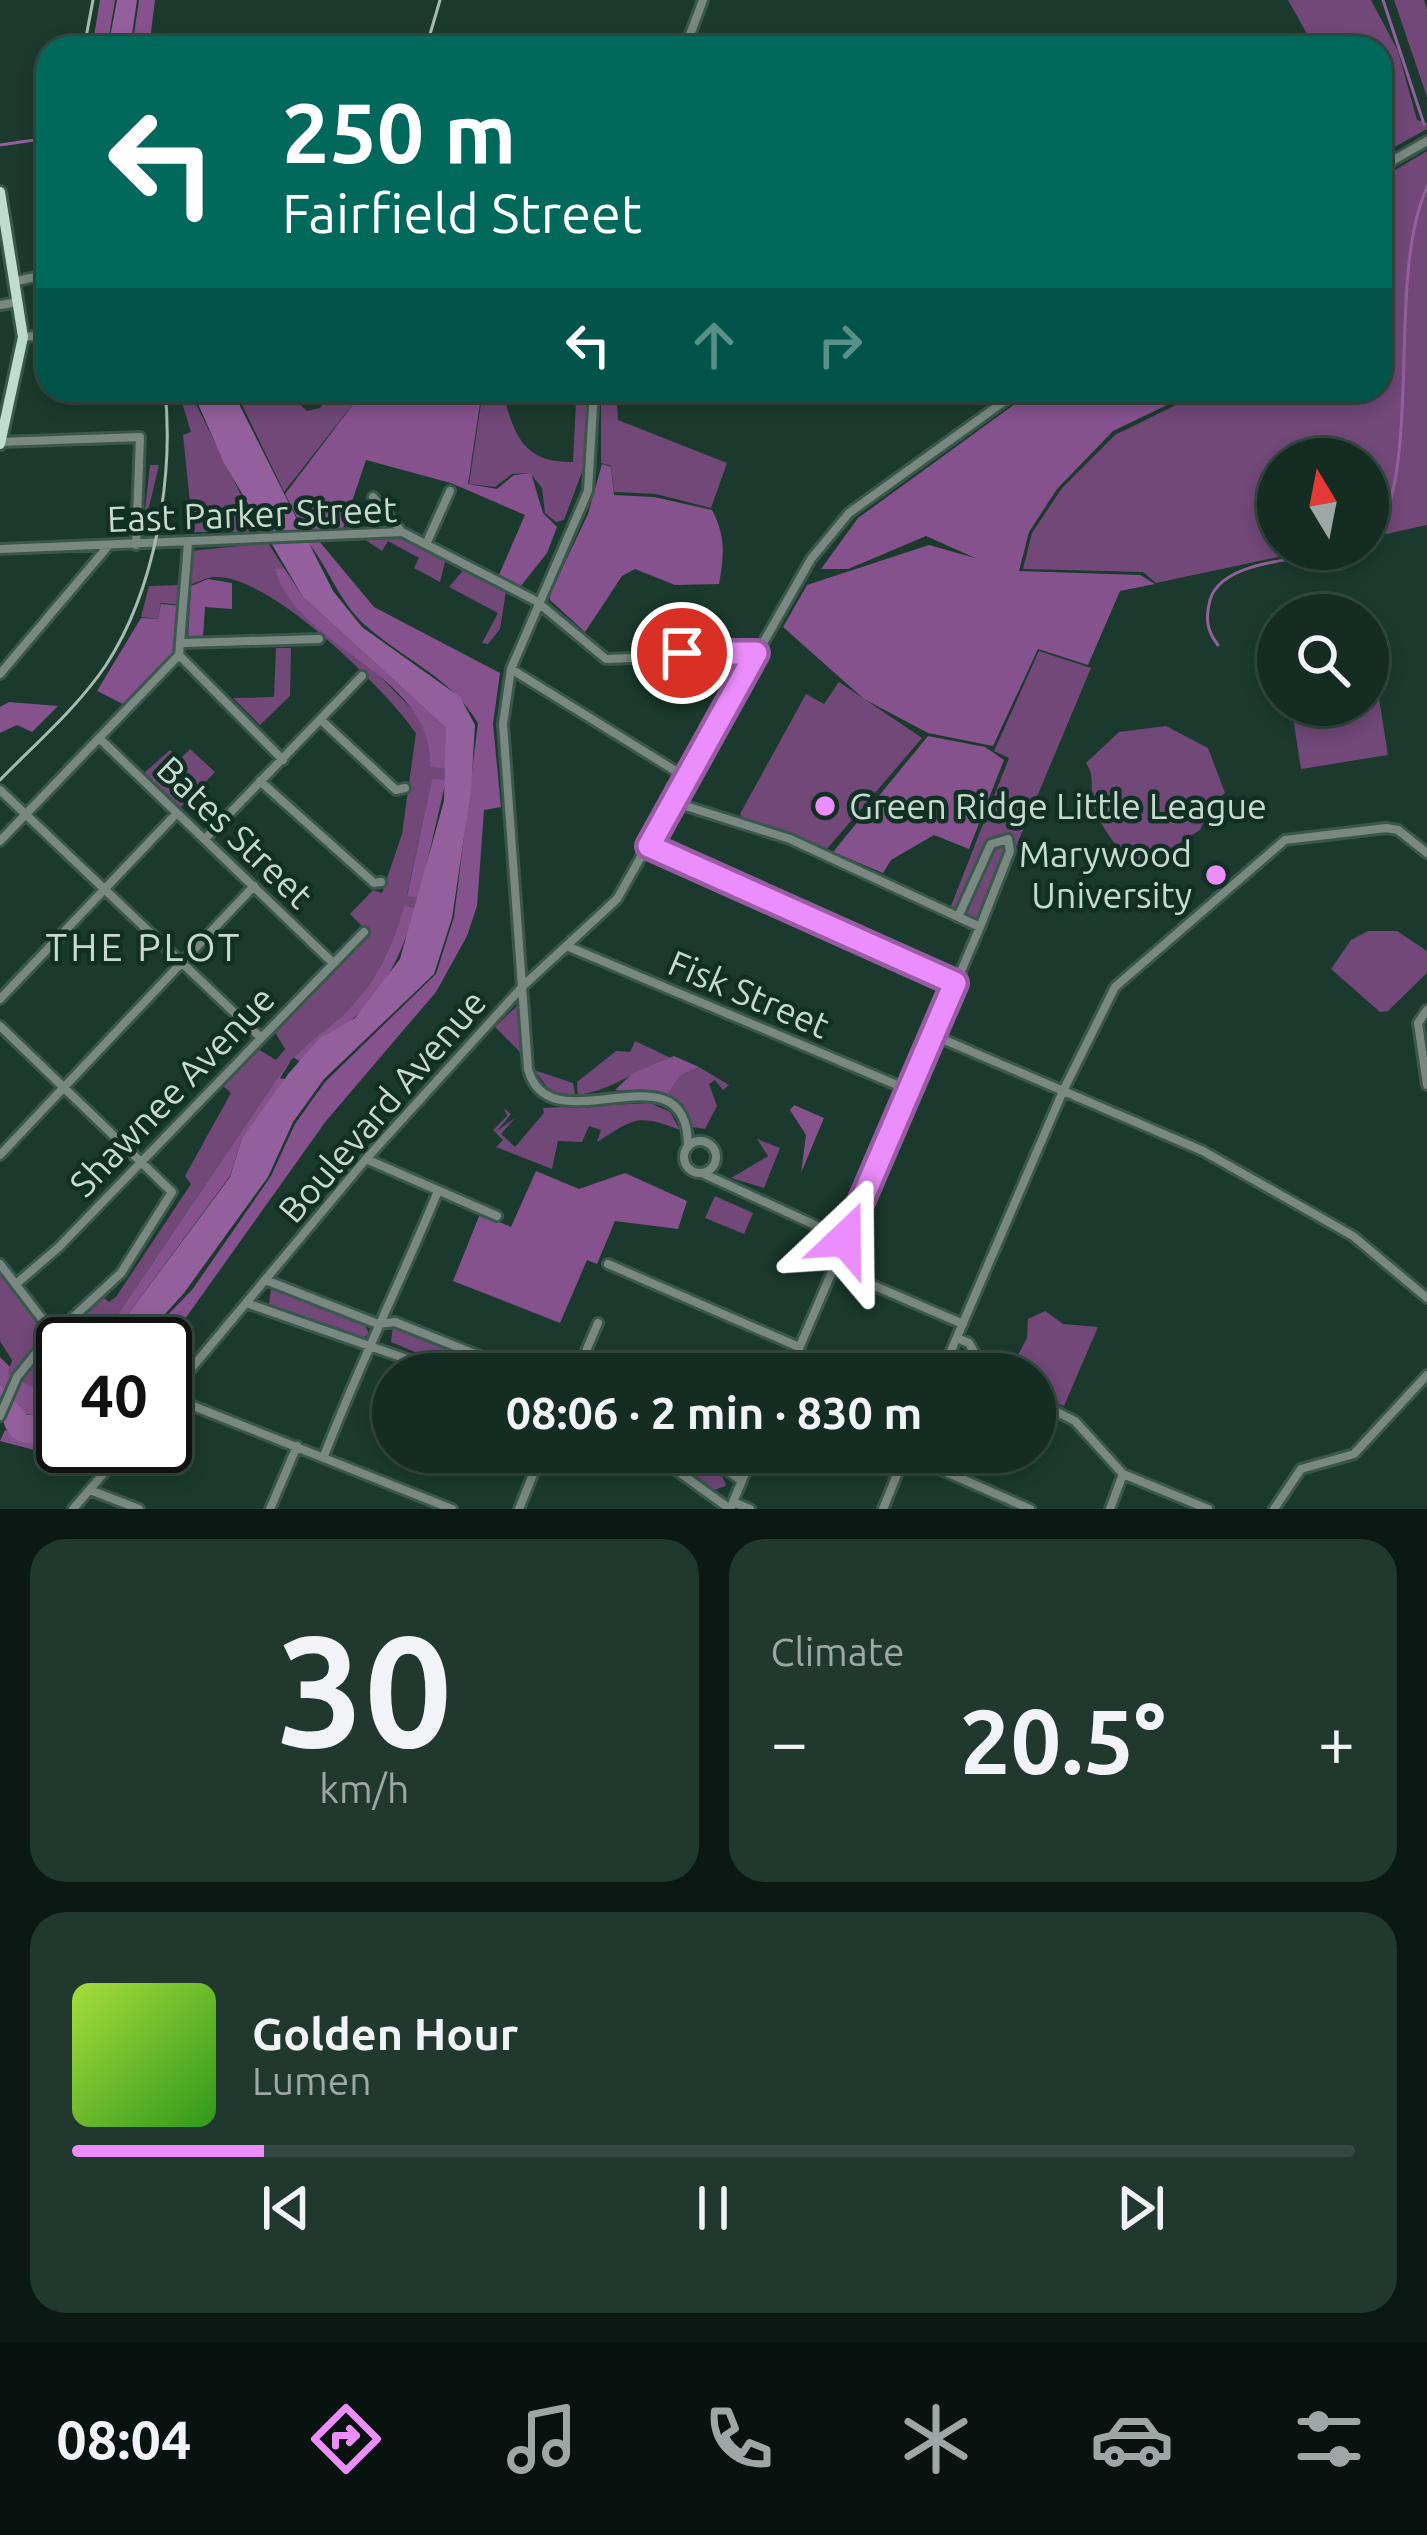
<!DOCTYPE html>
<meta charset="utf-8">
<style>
body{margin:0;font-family:Ubuntu,sans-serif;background:#21382f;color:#f1f3f6;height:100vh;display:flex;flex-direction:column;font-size:45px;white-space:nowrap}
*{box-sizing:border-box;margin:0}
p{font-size:39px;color:#9da7a5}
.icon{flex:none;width:66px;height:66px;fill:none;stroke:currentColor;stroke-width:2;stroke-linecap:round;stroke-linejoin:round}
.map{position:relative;height:1509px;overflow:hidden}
.panel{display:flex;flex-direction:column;gap:30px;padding:30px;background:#0b1813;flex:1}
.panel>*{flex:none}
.hud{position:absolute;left:36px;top:36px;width:1356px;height:366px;border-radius:36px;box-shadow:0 6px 18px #0003,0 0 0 3px #334840;background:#00695c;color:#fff;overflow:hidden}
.needle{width:78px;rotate:350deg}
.buttons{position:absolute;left:1257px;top:438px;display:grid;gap:24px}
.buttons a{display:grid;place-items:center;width:132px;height:132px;border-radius:50%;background:#142c22;box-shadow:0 6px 18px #0003,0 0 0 3px #334840;font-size:60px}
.speed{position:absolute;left:36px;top:1317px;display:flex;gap:24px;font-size:60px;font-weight:700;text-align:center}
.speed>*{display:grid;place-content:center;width:156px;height:156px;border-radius:50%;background:#142c22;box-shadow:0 6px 18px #0003,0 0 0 3px #334840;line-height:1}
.speed .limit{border:6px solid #111;border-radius:18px;background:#fff;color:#111}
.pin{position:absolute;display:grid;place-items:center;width:102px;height:102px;color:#fff;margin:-51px;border:6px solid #fff;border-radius:50%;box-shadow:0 3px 12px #0007}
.me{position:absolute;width:132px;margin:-66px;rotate:23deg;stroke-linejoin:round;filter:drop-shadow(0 0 9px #0008)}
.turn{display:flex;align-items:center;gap:42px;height:252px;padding:0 48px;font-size:54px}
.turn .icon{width:156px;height:156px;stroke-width:2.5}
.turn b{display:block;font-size:84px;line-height:102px}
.lanes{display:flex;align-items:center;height:114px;padding:0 48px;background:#0003;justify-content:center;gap:60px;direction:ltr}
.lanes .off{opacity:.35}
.big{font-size:90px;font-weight:600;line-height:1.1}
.panel .widget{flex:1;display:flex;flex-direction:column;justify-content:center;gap:18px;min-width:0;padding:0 42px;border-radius:36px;background:#21382f}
.panel .dial{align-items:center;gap:0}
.dial b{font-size:156px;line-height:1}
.song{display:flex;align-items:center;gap:36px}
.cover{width:144px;height:144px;border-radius:18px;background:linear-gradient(135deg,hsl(80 70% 55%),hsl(110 70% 35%))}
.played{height:12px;border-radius:6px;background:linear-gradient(90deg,#eb8dfc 15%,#334840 15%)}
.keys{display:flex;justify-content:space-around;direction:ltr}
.heat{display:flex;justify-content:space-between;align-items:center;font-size:66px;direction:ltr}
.panel .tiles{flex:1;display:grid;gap:30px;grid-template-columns:1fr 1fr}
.widget:last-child{grid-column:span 2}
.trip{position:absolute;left:372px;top:1353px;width:684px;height:120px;border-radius:60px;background:#142c22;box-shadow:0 6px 18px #0003,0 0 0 3px #334840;font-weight:600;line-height:120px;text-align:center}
.menu{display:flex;height:192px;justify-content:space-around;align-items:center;background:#08120e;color:#9da7a5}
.menu .icon{width:84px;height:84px}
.menu .active{color:#eb8dfc}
.menu b{font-size:54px;color:#f1f3f6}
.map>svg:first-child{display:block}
.green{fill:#714878}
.forest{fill:#85528e}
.water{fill:#935f9c}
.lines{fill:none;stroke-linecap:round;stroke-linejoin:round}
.stream{stroke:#935f9c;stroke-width:3}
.minor-casing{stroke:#3a574b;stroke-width:14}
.major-casing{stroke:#3a574b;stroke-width:16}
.minor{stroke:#798881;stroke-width:8}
.major{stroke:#bfddcf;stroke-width:10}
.rail{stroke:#a7bbb2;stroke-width:3}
.route-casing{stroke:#995ca4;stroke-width:30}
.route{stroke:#eb8dfc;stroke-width:21}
.poi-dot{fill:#eb8dfc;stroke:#113023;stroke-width:4.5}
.labels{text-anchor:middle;stroke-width:9;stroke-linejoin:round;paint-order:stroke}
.street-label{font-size:36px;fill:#c8d9d1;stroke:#113023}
.poi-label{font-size:36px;fill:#c8d9d1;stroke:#113023;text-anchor:start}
.neighbourhood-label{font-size:39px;letter-spacing:3px;fill:#c8d9d1;stroke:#113023}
</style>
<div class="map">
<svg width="1427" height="1509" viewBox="0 0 1427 1509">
<rect width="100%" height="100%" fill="#1b3a2d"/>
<path class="green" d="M1288,0H1371L1398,51L1417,120L1427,123V129L1380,155V48H1315Z
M1394,0H1424L1427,9V97Z
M1427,151V525L1368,538V459H1278V549H1316L1156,583L1143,572L1023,569L1032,533L1062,488L1115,435L1194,396L1267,404L1270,390H1380V179Z
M178,390L184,399L192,396L255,523L249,532H193L183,435L191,432Z
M235,390H285L307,411L320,408L337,390H364L284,492Z
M483,390H502C514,434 522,463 573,462L576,402L587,403L588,456L564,520L556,522L545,513L542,488L530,473L512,474L495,487L469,484Z
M601,390H616L618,420L727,463L711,508L656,494L614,492L611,466L601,463Z
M150,465H159L142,536Z
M403,536L446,558L440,582L414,568L419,558L388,541L382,551L364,539Z
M268,543L284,568L275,570L412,709L431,736L430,766L447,769L446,780H432L407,895L419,898L416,908L404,907C392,949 375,984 342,1016C322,1035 302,1046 284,1068L98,1344H63V1382C42,1400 28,1384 8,1374L12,1360L0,1341V1271L54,1338L102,1296L109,1302L116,1297L191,1184L185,1176L231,1093L223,1086L258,1049L276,1060L285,1049L275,1032L369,933L350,914L373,890L382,893L402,834L416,733C387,691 263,565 208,578C200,580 194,585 183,586L182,605L161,603L158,619L141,617L149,586L180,585L181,552Z
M465,568L506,591L500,629L488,644L482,643L498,613L449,587Z
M1368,629L1388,755L1301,769L1291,705H1368Z
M276,648H291L290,696L260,725L233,698L274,697Z
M1039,651L1091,668L984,923L951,906L1009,758L994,751Z
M839,682L922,738L826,850L743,820L740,814L806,694L824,704Z
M1166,726L1208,748L1225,793L1213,802L1200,830L1142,867C1123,859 1097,823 1093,803C1090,787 1095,776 1086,763L1119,732Z
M190,749L215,772L179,809L143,774L170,750L180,759Z
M1368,931H1397L1427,951V973L1388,1011L1380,1012L1331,969L1351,940Z
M517,1006L522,1054L495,1027Z
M635,1041L673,1059C634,1068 618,1089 578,1095L577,1082L616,1051L630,1052Z
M699,1067L729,1085L723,1090L715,1080L709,1084L717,1106L705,1129L693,1127L683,1104L667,1096L680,1076Z
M534,1070L573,1083L575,1095L551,1092Z
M650,1103L670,1112L680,1130C637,1113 634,1119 597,1142L601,1130L589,1126L582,1142L558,1141L552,1169L496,1147L503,1140L493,1130L507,1116L504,1108L511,1114L497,1131L515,1118L501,1134L515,1147L544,1113L543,1108Z
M757,1139L780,1148L764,1188L731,1178L768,1156Z
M715,1196L753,1213L744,1234L705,1218Z
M271,1289L365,1325L369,1334L360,1340L269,1305Z
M1045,1311L1063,1324L1098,1327L1064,1406L1035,1395V1374H1008L1027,1338L1028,1319Z
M393,1326L517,1374H467L391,1342Z
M667,1452C691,1452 720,1460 726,1486L714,1490Z"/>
<path class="forest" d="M100,0H115L107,48H92Z
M139,0H155L149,48H132Z
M364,390H482L468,484L497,489L514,475L531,473L543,513L557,527L547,553L520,587L498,577L525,515L451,483L366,460L343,528L304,531L285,494Z
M1034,390H1266L1267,401L1192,393L1113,431L1057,489L1029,532L1019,571L1140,575L1155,584L1120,591L1088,665L1038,649L993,746L928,733L864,699L783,627L807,585L929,545L975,558L926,536L848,569H821L858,518Z
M602,464L611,467L614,495L654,497L712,510C726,536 724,556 719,584L675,585L635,569L622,576L585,632L550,600V594L588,514Z
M306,540L319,541L374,607L500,673L493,724L501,807L484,810L477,906L467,936L436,992L326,1121L165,1347L139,1344L192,1290L271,1176L295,1124L325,1082L436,974L454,917L478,723C451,677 404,660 365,625C338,601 329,567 306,540Z
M284,568L303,597L446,728L447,769L430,767C435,673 298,650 275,569Z
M208,579L232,583V609L205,607L203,637L188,638L191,586Z
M161,604L181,606L173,653L123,704L97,691L141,618L158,619Z
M9,702L58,706L32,732L17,725L0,733V707Z
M928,736L985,747L1004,760L969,849L934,835L891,860L883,873L833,852Z
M432,779L446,780L419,898L407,896Z
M404,906L416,908C403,949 389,983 358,1014C339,1033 318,1041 301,1062L293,1057L280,1078L287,1080L284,1086L242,1138L230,1176L106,1344H98L284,1068C302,1046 322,1034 342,1016C375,984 392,949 404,906Z
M674,1056L699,1067L680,1076L667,1096L615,1090L633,1073Z
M794,1105L824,1118L801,1173L806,1135L790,1110Z
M536,1171L579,1189L625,1173L687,1201L678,1229L615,1221L597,1264L587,1260L560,1323L453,1281L480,1214L511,1227Z
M0,1357L10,1367L8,1374C29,1384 42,1399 63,1382L60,1410L44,1416L24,1414L0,1384Z
M5,1430L44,1443L63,1438V1446H79L46,1453L0,1441Z"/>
<path class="water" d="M117,0H137L130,48H108Z
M192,390H232L333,591L362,627L460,697L475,725L471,790L452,918L434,974L324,1079L293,1122L268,1177L184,1293L138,1344H106L230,1177L242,1138L289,1073L320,1038L355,1018L400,959L444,801L446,728L303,597L224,463Z
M0,1384L27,1415L52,1414L63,1407V1438C8,1453 0,1434 0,1384Z"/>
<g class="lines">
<path class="stream" d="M1383,0L1424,124
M0,145L48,138
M1368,547C1427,476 1384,282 1427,187
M1218,645C1207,631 1205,619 1210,600C1222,556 1318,559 1359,549"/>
<defs>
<path id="minor" d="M685,48L703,0
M1380,168L1427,141
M17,281L48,274
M0,305L18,302
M23,337L48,335
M594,390L588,491L511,669L503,724L528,1069C549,1150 689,1039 688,1147
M0,442L140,437L136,545
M373,497L401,531
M427,542L450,491
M0,549L402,532L536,601L606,659L756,653
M183,643L319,639
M179,655L283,760
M511,669L687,778
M0,674L109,545
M321,720L396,790L405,788
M100,739L333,963
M260,781L374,883L381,882
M0,790L260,1037
M673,802L790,839L980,927
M205,839L362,676
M0,841L179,655L188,543
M649,846L955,983
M569,947L909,1090
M0,999L177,813
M1427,1010L1418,1023L1427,1085
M0,1026L172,1192L121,1273L41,1347L17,1377L0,1416
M933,1035L1203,1151L1353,1236L1427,1298
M684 1157a16 16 0 1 1 32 0a16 16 0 1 1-32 0Z
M0,1155L254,886
M366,1159L497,1216
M702,1173L845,1239
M0,1264L52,1332
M608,1264L799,1347
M833,1268L963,1324
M268,1281L378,1324L395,1322L525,1374
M16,1284L59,1247L364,932
M246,1303L450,1374
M957,1338L969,1343L986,1374
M576,1374L598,1323
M788,1374L980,927L1010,851L1008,839L991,844L958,917
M941,1374L1063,1091L1115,987L1285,840L1386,828L1398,830L1427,853
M168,1396L452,1509
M165,1400L366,1159L523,986L617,899L811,559L849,513L1020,390
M1035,1401L1075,1421L1123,1474L1208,1509
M651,1452L730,1509L754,1452
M701,1452L742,1481
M905,1454L1030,1509
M324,1456C359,1365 401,1281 438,1191
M90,1490L139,1509
M733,1502L750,1509
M73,1509L127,1446
M270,1509L297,1446
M519,1509L542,1452
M883,1509L905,1455
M1110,1509L1123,1474
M1274,1509L1301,1469L1354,1454L1427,1375"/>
<path id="major" d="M0,192L23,337L0,444"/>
</defs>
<use href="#minor" class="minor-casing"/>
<use href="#major" class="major-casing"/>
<use href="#minor" class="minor"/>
<use href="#major" class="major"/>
<path class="rail" d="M84,48L93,0
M426,48L440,0
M0,780C35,744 78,707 106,665C155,590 174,478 165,390"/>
</g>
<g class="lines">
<defs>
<path id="route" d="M682,653H756L649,846L955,983L845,1239"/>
</defs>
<use href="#route" class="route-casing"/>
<use href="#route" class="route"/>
</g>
<g class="poi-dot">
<circle cx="825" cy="806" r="12"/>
<circle cx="1216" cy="875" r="12"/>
</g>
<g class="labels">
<g class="street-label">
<text transform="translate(252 514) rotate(-2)" y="13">East Parker Street</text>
<text transform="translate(235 832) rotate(44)" y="13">Bates Street</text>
<text transform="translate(749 994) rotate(23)" y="13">Fisk Street</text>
<text transform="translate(172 1091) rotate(-46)" y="13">Shawnee Avenue</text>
<text transform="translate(382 1106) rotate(-49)" y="13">Boulevard Avenue</text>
</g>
<g class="poi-label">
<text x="849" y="819">Green Ridge Little League</text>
<text x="1192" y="867" text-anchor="end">Marywood<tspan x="1192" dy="41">University</tspan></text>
</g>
<g class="neighbourhood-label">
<text x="144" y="961">THE PLOT</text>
</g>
</g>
</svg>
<div class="buttons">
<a><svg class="needle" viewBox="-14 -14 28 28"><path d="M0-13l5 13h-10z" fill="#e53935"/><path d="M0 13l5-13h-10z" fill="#9da7a5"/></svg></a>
<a><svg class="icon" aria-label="search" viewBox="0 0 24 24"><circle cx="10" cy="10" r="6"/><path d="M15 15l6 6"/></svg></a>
</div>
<div class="speed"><div class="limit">40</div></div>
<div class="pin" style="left:682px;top:653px;background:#d93025"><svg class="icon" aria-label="arrive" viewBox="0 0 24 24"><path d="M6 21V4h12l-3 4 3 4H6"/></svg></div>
<svg class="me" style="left:845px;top:1239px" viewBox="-20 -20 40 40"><path d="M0-17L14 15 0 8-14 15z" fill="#eb8dfc" stroke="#fff" stroke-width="4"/></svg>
<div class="trip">08:06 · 2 min · 830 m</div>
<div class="hud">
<div class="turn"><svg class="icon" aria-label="left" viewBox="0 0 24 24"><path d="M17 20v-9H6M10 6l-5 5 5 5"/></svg><div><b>250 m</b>Fairfield Street</div></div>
<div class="lanes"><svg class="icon" aria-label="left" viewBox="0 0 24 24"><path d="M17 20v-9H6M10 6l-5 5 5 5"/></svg><svg class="icon off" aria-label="ahead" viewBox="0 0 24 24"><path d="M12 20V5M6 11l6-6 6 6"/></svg><svg class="icon off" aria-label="right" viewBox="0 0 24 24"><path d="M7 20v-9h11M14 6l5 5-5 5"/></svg></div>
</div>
</div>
<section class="panel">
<div class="tiles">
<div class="widget dial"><b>30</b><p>km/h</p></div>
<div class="widget"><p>Climate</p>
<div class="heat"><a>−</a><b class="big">20.5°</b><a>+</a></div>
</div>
<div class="widget">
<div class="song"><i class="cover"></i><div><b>Golden Hour</b><p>Lumen</p></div></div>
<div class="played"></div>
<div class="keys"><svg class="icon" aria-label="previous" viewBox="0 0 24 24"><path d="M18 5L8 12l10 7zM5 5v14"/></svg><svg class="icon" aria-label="pause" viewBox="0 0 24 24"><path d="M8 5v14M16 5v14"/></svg><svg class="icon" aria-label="next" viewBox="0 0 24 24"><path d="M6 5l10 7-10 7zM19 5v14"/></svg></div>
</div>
</div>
</section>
<nav class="menu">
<b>08:04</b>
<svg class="icon active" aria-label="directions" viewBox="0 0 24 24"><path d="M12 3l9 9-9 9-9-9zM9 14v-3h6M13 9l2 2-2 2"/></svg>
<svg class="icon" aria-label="music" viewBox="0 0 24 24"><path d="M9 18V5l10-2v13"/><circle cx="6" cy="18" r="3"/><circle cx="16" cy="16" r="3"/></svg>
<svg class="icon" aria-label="phone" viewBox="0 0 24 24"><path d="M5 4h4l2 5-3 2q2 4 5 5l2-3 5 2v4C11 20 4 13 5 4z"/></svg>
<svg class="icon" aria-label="climate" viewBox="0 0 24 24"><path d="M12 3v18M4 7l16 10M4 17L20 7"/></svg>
<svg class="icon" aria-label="car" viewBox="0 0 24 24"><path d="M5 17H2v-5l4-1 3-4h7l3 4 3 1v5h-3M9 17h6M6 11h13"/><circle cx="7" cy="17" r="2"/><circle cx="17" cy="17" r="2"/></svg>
<svg class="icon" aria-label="filters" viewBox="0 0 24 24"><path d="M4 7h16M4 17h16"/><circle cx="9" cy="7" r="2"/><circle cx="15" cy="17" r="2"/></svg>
</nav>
